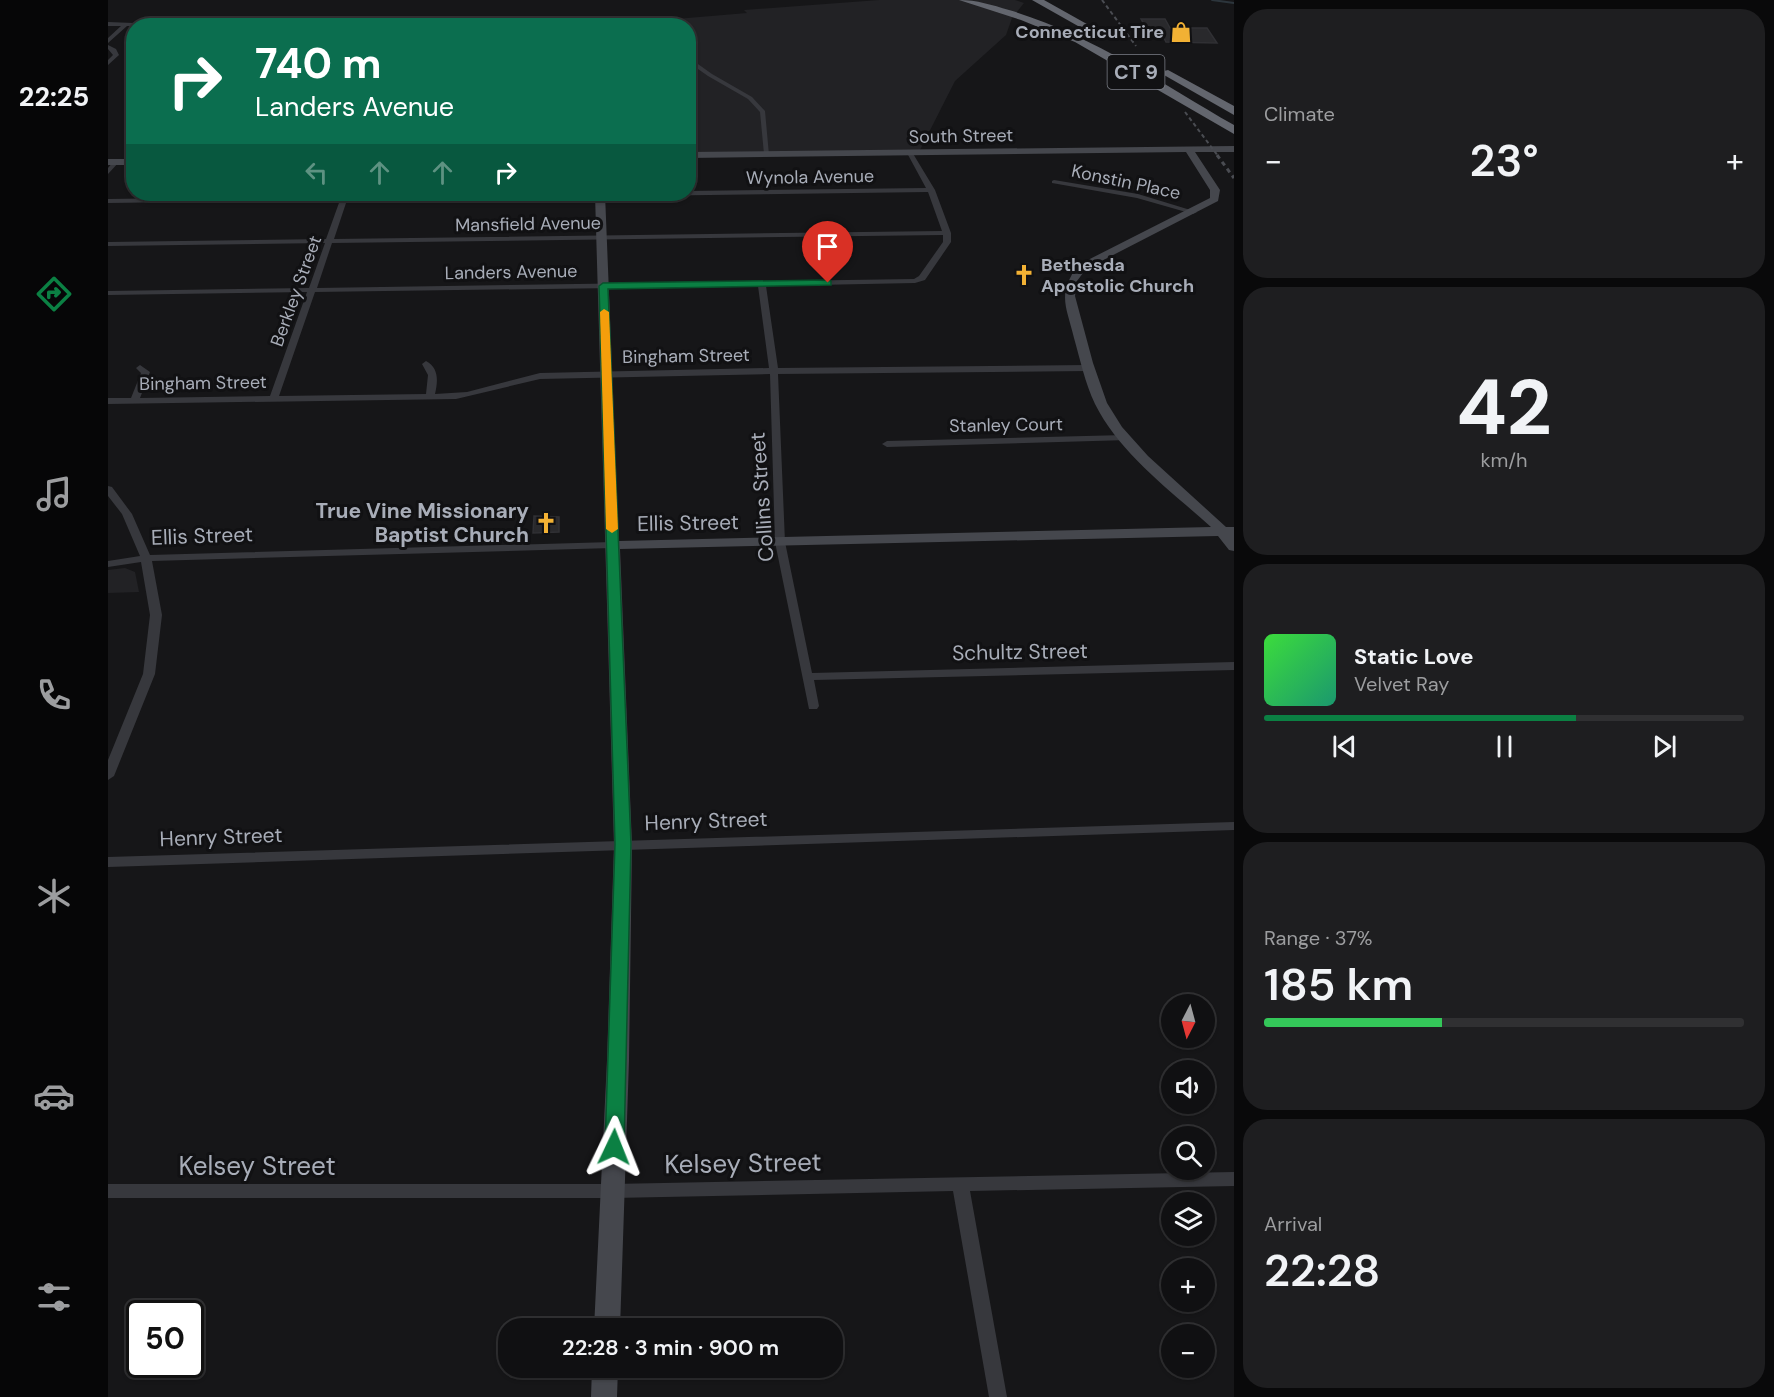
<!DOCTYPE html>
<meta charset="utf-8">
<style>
body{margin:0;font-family:"DM Sans",sans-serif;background:#1e1e20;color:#f1f3f6;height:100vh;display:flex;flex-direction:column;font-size:22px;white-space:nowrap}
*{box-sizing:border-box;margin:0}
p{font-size:20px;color:#9c9d9f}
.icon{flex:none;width:33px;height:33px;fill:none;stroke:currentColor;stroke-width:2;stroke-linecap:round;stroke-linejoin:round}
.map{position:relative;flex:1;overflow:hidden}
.panel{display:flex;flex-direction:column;gap:9px;padding:9px;background:#09090a;width:540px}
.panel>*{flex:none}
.hud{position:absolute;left:18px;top:18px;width:570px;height:183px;border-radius:24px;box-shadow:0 2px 4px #0004,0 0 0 2px #303032;background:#0b6e4f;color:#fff;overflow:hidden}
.needle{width:39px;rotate:186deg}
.fabs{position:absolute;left:1053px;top:994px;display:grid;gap:12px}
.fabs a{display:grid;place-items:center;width:54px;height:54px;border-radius:50%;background:#101012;box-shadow:0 2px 4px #0004,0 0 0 2px #303032;font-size:30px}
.speed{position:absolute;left:18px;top:1300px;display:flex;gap:12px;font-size:30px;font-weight:700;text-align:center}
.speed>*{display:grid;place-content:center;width:78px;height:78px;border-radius:50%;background:#101012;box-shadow:0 2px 4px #0004,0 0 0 2px #303032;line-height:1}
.speed .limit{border:3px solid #111;border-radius:9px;background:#fff;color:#111}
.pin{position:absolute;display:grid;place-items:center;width:51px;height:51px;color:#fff;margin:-62px -26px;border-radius:50% 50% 50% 0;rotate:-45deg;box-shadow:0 0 6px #0007}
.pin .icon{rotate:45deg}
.me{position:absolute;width:66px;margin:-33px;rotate:2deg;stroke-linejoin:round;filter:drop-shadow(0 0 4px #0008)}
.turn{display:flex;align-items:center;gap:21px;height:126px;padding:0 30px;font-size:27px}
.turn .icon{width:78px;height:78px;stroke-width:2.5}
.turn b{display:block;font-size:42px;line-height:51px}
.lanes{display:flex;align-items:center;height:57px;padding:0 30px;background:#0003;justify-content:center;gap:30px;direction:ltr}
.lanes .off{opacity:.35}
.big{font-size:45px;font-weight:600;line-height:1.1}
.panel .card{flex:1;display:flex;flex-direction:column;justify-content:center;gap:9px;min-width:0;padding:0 21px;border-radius:24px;background:#1e1e20}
.panel .dial{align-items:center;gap:0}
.dial b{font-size:78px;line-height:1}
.song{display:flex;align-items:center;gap:18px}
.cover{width:72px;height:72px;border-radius:9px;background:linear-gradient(135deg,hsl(120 70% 55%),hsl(160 70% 35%))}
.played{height:6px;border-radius:3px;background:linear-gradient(90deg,#0b8043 65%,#303032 65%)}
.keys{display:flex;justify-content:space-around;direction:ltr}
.heat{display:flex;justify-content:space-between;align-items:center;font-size:33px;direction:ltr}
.charge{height:9px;border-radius:4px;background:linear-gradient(90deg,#34c759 37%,#303032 0)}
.trip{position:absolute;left:390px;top:1318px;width:345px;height:60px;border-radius:24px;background:#101012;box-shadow:0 2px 4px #0004,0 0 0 2px #303032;font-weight:600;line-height:60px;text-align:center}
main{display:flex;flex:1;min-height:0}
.tabs{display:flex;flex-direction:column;width:108px;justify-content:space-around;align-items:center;background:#060607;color:#9c9d9f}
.tabs .icon{width:42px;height:42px}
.tabs .active{color:#0b8043}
.tabs b{font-size:27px;color:#f1f3f6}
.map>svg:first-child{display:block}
.built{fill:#222225}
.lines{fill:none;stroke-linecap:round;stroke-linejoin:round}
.stream{stroke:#2c353c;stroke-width:2}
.building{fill:#29292c;stroke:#303034;stroke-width:1.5}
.street{fill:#37383d;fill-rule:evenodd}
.secondary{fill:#45474d;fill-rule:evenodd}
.highway{fill:#63666e;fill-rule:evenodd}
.rail-far1{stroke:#4a4c52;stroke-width:2;stroke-dasharray:4 3;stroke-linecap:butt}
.rail{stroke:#4a4c52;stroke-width:3;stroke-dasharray:4.5 4;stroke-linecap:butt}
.route{fill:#0b8043;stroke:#07532c;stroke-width:1.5}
.slow{fill:#f59e0b}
.labels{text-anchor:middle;stroke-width:6;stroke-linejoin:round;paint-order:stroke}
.far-poi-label{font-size:18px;font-weight:bold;fill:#a8adb8;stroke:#111113;text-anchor:end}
.far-street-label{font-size:18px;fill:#a8adb8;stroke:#111113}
.shield{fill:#111113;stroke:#7b7e86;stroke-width:1.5}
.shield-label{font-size:20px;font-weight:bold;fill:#a8adb8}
.street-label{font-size:21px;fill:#a8adb8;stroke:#111113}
.poi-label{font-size:21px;font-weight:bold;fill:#a8adb8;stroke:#111113;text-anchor:end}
.near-street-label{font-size:26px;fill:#a8adb8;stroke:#111113}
</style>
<main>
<nav class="tabs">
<b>22:25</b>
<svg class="icon active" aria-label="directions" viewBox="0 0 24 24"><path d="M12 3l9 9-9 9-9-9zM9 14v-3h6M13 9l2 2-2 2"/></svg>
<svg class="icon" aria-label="music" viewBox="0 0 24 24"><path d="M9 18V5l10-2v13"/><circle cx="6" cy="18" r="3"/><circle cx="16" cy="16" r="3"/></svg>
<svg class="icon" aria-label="phone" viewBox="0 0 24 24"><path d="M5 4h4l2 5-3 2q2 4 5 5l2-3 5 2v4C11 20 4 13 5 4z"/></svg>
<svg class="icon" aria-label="climate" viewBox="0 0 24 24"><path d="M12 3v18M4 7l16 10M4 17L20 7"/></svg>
<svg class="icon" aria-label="car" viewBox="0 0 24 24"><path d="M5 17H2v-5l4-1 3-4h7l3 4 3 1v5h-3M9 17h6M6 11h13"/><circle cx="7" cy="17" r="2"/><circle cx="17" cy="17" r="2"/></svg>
<svg class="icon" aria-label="filters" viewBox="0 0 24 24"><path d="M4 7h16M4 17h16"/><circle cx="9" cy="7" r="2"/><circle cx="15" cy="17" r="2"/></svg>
</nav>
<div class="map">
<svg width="1126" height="1397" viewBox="0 0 1126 1397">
<rect width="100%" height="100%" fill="#161618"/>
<path class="built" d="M771,0H907L916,3L904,18L898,35L847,81L812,150L581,153L580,26H474L472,23L556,20L639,13L636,10Z
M17,568L27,572L31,592L0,593V570Z"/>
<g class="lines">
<path class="stream" d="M1104,0L1126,3"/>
</g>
<path class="building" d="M1033,19H1057L1062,28H1099L1109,43L1058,42L1055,36H1043Z
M426,516L451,517V532L425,533Z"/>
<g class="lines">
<path class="street" d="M0,22L51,24L53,26H19L0,43V38L13,26H0Z
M0,45L8,49L11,55L0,65V60L5,55L0,49Z
M580,57L604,74L644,97L657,111L661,155L656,154L652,112L640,99L600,76L580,62Z
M800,152H804L827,190L843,233V242L817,280L807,283L658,286L670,368L980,365L984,368L980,371L670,374L677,542L704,673L1126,662V670L706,680L711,706L709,709H701L667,542L662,374L432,379L348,399L0,404V398H23L33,373L28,368L32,365L42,372L32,398L162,396L199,292L0,295V291L201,288L217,243L0,246V242L218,239L232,200L0,203V199L234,196L235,194H241V196L580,194V191L818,188L799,153ZM820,192L834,231L226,239L239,200ZM835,235V242L811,276L806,279L209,288L224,243ZM650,286L661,368L432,373L359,392L327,394C330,381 331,368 318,361L314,364L320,375L318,394L171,396L207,292Z
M6,161L11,162L0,174V168Z
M946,180L1030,194L1089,212L1085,214L1029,198L944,183V181Z
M1017,435L1022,438L1020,440L779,447L774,444L779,441Z
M0,486L4,487L24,514L42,555L504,542L509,545L504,548L44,561L54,615L47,674L6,776L0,780V760L35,674L42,615L33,562L0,567V561L32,556L14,514L0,496Z
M1126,822V830L0,867V857Z
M1126,1172V1186L862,1191L899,1397H881L845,1191L505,1198H0V1184H505Z"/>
<path class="secondary" d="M1126,146V152H1087L1112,190L1110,201L978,269L969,281L967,296L985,363L999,403L1014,427L1040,456L1118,527H1126V551L1121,550L1110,536L512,549L524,845L521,1060L512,1329H486L499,1060L506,845L487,194H497L511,541L1103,527C1062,490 1012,454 987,404C977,383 972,359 966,338C958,305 949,295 970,265L1102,198V190L1078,152L580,158V152Z
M0,159H26V165H0Z
M484,1368H510L509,1397H483Z"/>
<path class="highway" d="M851,0C869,0 884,5 901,10C982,34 1053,83 1126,125V134L967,42L913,20Z
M924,0H936L1002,37L993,39Z
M1060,70L1126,106V115L1056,75V71Z"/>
<path class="rail-far1" d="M994,0L1028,46
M1077,112L1110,156"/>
<path class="rail" d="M1109,155L1126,178"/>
</g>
<path class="route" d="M720,280L723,281V285L500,289L523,844L516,1147L513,1153L506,1155L500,1153L497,1147L507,844L491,286L495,283Z"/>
<path class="slow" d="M496,309L501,312L510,529L504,533L498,529L492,312Z"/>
<defs>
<symbol id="shop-bare" viewBox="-9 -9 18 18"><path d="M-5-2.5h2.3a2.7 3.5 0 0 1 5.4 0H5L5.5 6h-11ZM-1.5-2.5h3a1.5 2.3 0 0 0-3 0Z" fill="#f2b134" stroke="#111113" stroke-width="2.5" paint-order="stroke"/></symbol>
<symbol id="church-bare" viewBox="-9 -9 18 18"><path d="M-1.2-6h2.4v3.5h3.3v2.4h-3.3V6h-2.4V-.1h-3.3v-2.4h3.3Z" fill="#f2b134" stroke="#111113" stroke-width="2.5" paint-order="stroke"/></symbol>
</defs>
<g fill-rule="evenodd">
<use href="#shop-bare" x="1058" y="17" width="30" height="30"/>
<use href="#church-bare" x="901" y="260" width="30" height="30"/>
<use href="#church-bare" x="423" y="508" width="30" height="30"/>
</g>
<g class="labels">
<g class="far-poi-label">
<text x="1056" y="38">Connecticut Tire</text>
<text x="933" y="271" text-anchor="start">Bethesda<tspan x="933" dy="21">Apostolic Church</tspan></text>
</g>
<g class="far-street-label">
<text transform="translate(853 136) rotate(-1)" y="6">South Street</text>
<text transform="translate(702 177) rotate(-1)" y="6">Wynola Avenue</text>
<text transform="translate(1018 182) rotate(12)" y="6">Konstin Place</text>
<text transform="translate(420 224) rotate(-1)" y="6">Mansfield Avenue</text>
<text transform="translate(403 272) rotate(-1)" y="6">Landers Avenue</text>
<text transform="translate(188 291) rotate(-70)" y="6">Berkley Street</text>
<text transform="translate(578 356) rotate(-1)" y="6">Bingham Street</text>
<text transform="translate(95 383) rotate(-1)" y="6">Bingham Street</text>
<text transform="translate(898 425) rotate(-1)" y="6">Stanley Court</text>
</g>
<rect class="shield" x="999.5" y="55" width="57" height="34" rx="4.5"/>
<g class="shield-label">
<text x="1028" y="79">CT 9</text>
</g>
<g class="street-label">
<text transform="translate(654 497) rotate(-94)" y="7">Collins Street</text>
<text transform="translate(580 523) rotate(-1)" y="7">Ellis Street</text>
<text transform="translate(94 536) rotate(-2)" y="7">Ellis Street</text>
<text transform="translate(912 652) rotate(-1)" y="7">Schultz Street</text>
<text transform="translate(598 821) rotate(-2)" y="7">Henry Street</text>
<text transform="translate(113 837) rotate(-2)" y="7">Henry Street</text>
</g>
<g class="poi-label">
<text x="421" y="518">True Vine Missionary<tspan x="421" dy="24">Baptist Church</tspan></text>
</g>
<g class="near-street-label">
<text transform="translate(635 1163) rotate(-1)" y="9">Kelsey Street</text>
<text x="149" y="1175">Kelsey Street</text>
</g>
</g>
</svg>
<div class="fabs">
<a><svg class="needle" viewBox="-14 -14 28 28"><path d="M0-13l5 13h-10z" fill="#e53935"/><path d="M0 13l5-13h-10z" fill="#9c9d9f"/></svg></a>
<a><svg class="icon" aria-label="sound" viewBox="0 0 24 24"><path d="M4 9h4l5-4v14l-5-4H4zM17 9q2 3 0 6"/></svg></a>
<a><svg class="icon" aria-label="search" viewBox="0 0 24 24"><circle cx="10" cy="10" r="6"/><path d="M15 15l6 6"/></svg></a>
<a><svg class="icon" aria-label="layers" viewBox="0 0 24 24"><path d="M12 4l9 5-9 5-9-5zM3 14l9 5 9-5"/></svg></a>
<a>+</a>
<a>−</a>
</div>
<div class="speed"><div class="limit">50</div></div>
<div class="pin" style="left:720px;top:283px;background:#d93025"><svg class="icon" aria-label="arrive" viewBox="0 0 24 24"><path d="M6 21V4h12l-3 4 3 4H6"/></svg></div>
<svg class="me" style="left:506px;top:1147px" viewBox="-20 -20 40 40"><path d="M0-17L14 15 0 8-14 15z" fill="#0b8043" stroke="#fff" stroke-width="4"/></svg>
<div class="trip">22:28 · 3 min · 900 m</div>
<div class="hud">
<div class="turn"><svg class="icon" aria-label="right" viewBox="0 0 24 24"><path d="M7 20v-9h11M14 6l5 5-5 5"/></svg><div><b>740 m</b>Landers Avenue</div></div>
<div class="lanes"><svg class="icon off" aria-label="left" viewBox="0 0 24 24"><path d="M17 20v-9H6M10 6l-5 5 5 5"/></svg><svg class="icon off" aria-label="ahead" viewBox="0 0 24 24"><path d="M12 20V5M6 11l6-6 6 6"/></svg><svg class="icon off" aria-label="ahead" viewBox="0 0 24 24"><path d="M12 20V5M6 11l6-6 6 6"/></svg><svg class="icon" aria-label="right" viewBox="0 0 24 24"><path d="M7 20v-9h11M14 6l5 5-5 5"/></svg></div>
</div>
</div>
<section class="panel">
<div class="card"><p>Climate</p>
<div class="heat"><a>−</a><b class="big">23°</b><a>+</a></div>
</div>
<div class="card dial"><b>42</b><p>km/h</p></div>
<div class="card">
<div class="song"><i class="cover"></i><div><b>Static Love</b><p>Velvet Ray</p></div></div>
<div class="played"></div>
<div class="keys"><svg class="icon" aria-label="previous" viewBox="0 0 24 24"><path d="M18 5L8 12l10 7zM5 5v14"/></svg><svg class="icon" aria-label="pause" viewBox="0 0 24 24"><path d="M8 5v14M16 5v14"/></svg><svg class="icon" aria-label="next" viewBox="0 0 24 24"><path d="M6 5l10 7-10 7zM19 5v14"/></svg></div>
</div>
<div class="card"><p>Range · 37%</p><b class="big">185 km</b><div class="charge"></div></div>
<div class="card"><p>Arrival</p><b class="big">22:28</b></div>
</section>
</main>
